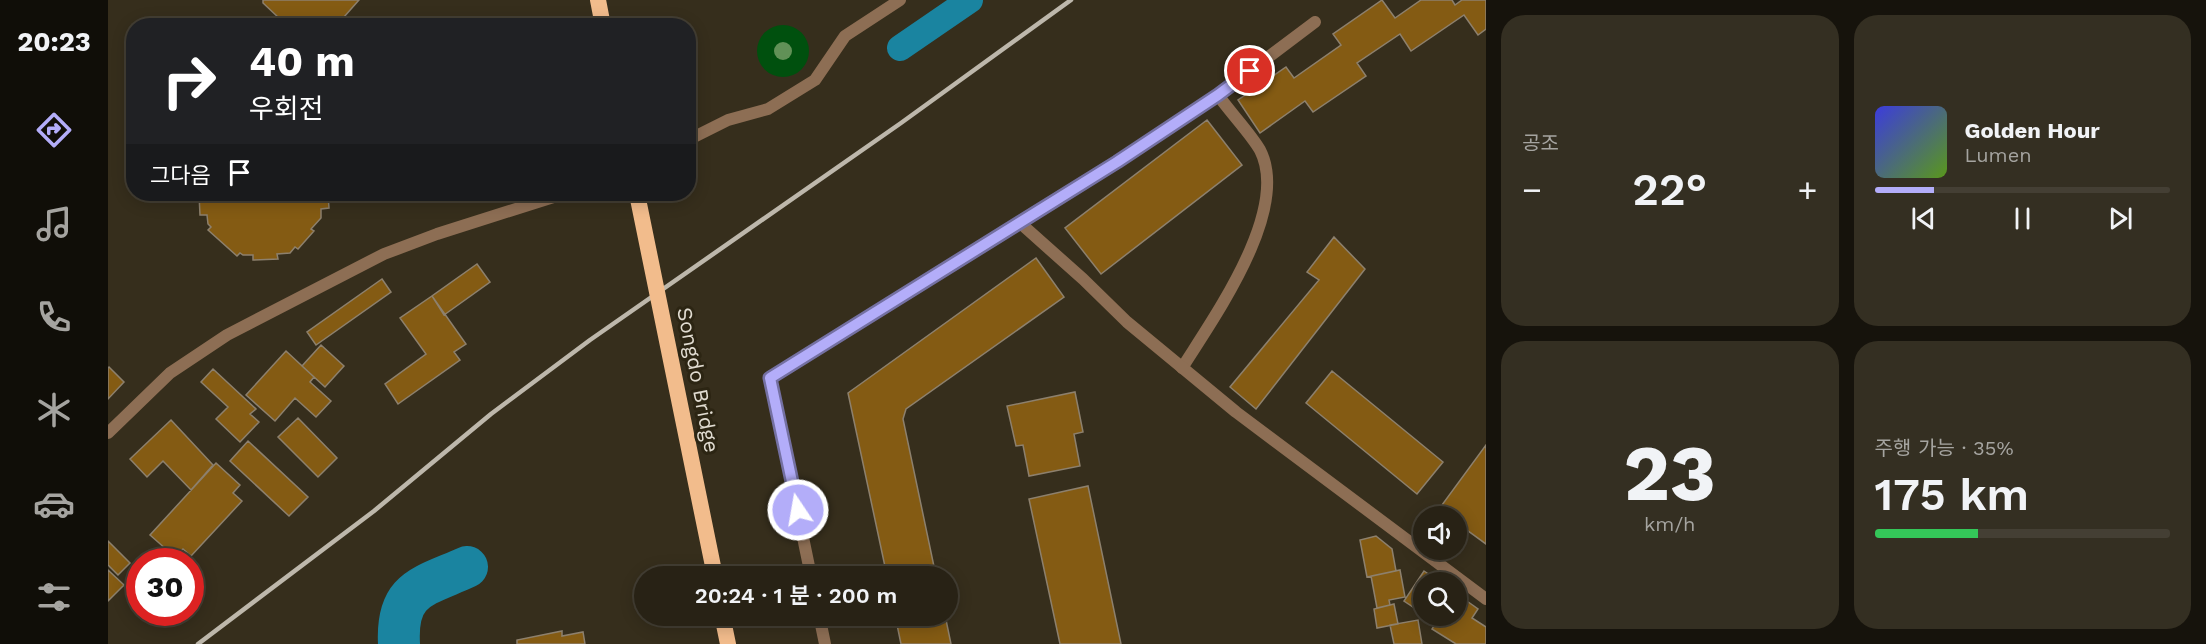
<!DOCTYPE html>
<html lang="ko">
<meta charset="utf-8">
<style>
body{margin:0;font-family:"Work Sans","Noto Sans KR",sans-serif;background:#342f22;color:#f1f3f6;height:100vh;display:flex;flex-direction:column;font-size:22px;white-space:nowrap}
*{box-sizing:border-box;margin:0}
p{font-size:20px;color:#a5a4a0}
.icon{flex:none;width:33px;height:33px;fill:none;stroke:currentColor;stroke-width:2;stroke-linecap:round;stroke-linejoin:round}
.map{position:relative;flex:1;overflow:hidden}
.panel{display:flex;flex-direction:column;gap:15px;padding:15px;background:#16130c;width:720px}
.panel>*{flex:none}
.guide{position:absolute;left:18px;top:18px;width:570px;height:183px;border-radius:24px;box-shadow:0 3px 15px #0003,0 0 0 2px #443f34;background:#202124;color:#fff;overflow:hidden}
.controls{position:absolute;left:1305px;top:506px;display:grid;gap:12px}
.controls a{display:grid;place-items:center;width:54px;height:54px;border-radius:50%;background:#282215;box-shadow:0 3px 15px #0003,0 0 0 2px #443f34;font-size:30px}
.speed{position:absolute;left:18px;top:548px;display:flex;gap:12px;font-size:30px;font-weight:700;text-align:center}
.speed>*{display:grid;place-content:center;width:78px;height:78px;border-radius:50%;background:#282215;box-shadow:0 3px 15px #0003,0 0 0 2px #443f34;line-height:1}
.speed .limit{border:9px solid #d22;background:#fff;color:#111}
.pin{position:absolute;display:grid;place-items:center;width:51px;height:51px;color:#fff;margin:-26px;border:3px solid #fff;border-radius:50%;box-shadow:0 2px 6px #0007}
.me{position:absolute;width:66px;margin:-33px;rotate:348deg;stroke-linejoin:round;filter:drop-shadow(0 0 4px #0008)}
.turn{display:flex;align-items:center;gap:21px;height:126px;padding:0 24px;font-size:27px}
.turn .icon{width:78px;height:78px;stroke-width:2.5}
.turn b{display:block;font-size:42px;line-height:51px}
.then{display:flex;align-items:center;height:57px;padding:0 24px;background:#0003;gap:12px;font-size:22px}
.big{font-size:45px;font-weight:600;line-height:1.1}
.panel .card{flex:1;display:flex;flex-direction:column;justify-content:center;gap:9px;min-width:0;padding:0 21px;border-radius:24px;background:#342f22}
.panel .dial{align-items:center;gap:0}
.dial b{font-size:78px;line-height:1}
.song{display:flex;align-items:center;gap:18px}
.cover{width:72px;height:72px;border-radius:9px;background:linear-gradient(135deg,hsl(240 70% 55%),hsl(90 70% 35%))}
.played{height:6px;border-radius:3px;background:linear-gradient(90deg,#b3adf9 20%,#443f34 20%)}
.keys{display:flex;justify-content:space-around;direction:ltr}
.heat{display:flex;justify-content:space-between;align-items:center;font-size:33px;direction:ltr}
.charge{height:9px;border-radius:4px;background:linear-gradient(90deg,#34c759 35%,#443f34 0)}
.panel .tiles{flex:1;display:grid;gap:15px;grid-template-columns:repeat(2,1fr)}
.trip{position:absolute;left:526px;top:566px;width:324px;height:60px;border-radius:30px;background:#282215;box-shadow:0 3px 15px #0003,0 0 0 2px #443f34;font-weight:600;line-height:60px;text-align:center}
main{display:flex;flex:1;min-height:0}
.dock{display:flex;flex-direction:column;width:108px;justify-content:space-around;align-items:center;background:#100e08;color:#a5a4a0}
.dock .icon{width:42px;height:42px}
.dock .on{color:#b3adf9}
.dock b{font-size:27px;color:#f1f3f6}
.map>svg:first-child{display:block}
.green{fill:#00500e}
.lines{fill:none;stroke-linecap:round;stroke-linejoin:round}
.canal{stroke:#1a84a0;stroke-width:26}
.river{stroke:#1a84a0;stroke-width:42}
.building{fill:#845b13;stroke:#8d806d;stroke-width:1.5}
.minor{stroke:#8d6e54;stroke-width:12}
.tertiary{stroke:#8d6e54;stroke-width:12}
.trunk{stroke:#f2bc8c;stroke-width:16}
.rail{stroke:#bdb7ab;stroke-width:4.5}
.trunk-bridge{stroke:#f2bc8c;stroke-width:16}
.tree{fill:#619157}
.route-casing{stroke:#7470a2;stroke-width:15}
.route{stroke:#b3adf9;stroke-width:10}
.labels{text-anchor:middle;stroke-width:6;stroke-linejoin:round;paint-order:stroke}
.street-label{font-size:21px;fill:#e1dcd1;stroke:#2c2513}
</style>
<main>
<nav class="dock">
<b>20:23</b>
<svg class="icon on" aria-label="directions" viewBox="0 0 24 24"><path d="M12 3l9 9-9 9-9-9zM9 14v-3h6M13 9l2 2-2 2"/></svg>
<svg class="icon" aria-label="music" viewBox="0 0 24 24"><path d="M9 18V5l10-2v13"/><circle cx="6" cy="18" r="3"/><circle cx="16" cy="16" r="3"/></svg>
<svg class="icon" aria-label="phone" viewBox="0 0 24 24"><path d="M5 4h4l2 5-3 2q2 4 5 5l2-3 5 2v4C11 20 4 13 5 4z"/></svg>
<svg class="icon" aria-label="climate" viewBox="0 0 24 24"><path d="M12 3v18M4 7l16 10M4 17L20 7"/></svg>
<svg class="icon" aria-label="car" viewBox="0 0 24 24"><path d="M5 17H2v-5l4-1 3-4h7l3 4 3 1v5h-3M9 17h6M6 11h13"/><circle cx="7" cy="17" r="2"/><circle cx="17" cy="17" r="2"/></svg>
<svg class="icon" aria-label="filters" viewBox="0 0 24 24"><path d="M4 7h16M4 17h16"/><circle cx="9" cy="7" r="2"/><circle cx="15" cy="17" r="2"/></svg>
</nav>
<div class="map">
<svg width="1378" height="644" viewBox="0 0 1378 644">
<rect width="100%" height="100%" fill="#362e1c"/>
<path class="green" d="M649 51a26 26 0 1 1 52 0a26 26 0 1 1-52 0Z"/>
<g class="lines">
<path class="canal" d="M792,48L862,0"/>
<path class="river" d="M291,644C288,588 315,587 359,567"/>
</g>
<path class="building" d="M155,0H251L228,26H171L172,19L155,3Z
M1274,0L1287,18L1313,0H1344L1347,5L1354,0H1378V29L1370,35L1356,15L1303,51L1292,34L1249,63L1258,76L1205,112L1197,101L1152,133L1130,100L1178,67L1186,78L1233,45L1225,34Z
M1099,120L1134,165L993,274L957,228Z
M91,194H220L221,208L213,209V218L203,229L206,231L190,249L187,247L182,253L169,254L170,259L145,260V255H135L132,253L129,256L100,230L103,227L100,224L99,215H92Z
M1226,237L1257,269L1148,409L1122,387L1211,280L1199,272Z
M928,258L956,297L798,409L795,419L828,576H779L740,393Z
M369,264L382,282L336,315L324,296Z
M274,279L283,292L208,345L199,332Z
M324,296L358,344L346,352L352,360L290,404L277,384L318,354L292,318Z
M213,345L236,366L217,387L194,366Z
M178,351L206,377L202,382L223,401L208,417L187,398L167,421L138,395Z
M1,367L16,382L0,399V368Z
M105,369L148,409L142,414L151,422L132,442L108,419L120,407L93,382Z
M1224,371L1335,462L1309,494L1198,403Z
M967,392L975,432L966,434L972,466L921,476L915,445L908,446L899,406Z
M190,418L229,458L210,477L170,437Z
M63,420L105,465L83,490L55,461L39,477L22,459Z
M140,441L200,497L181,516L122,461Z
M1378,445V544L1348,522V516H1341L1331,509Z
M108,463L132,485L125,493L134,501L83,556L75,549L67,557L42,535Z
M980,486L1013,644H952L921,499Z
M1268,536L1284,549L1288,571L1259,577L1252,540Z
M0,541L22,563L10,575L0,565Z
M0,570L16,585L0,601Z
M1292,570L1297,597L1281,600L1282,605L1269,608L1263,576Z
M1316,571L1328,579L1326,582H1316V598L1308,609L1296,601Z
M1349,594L1370,609L1364,618L1378,627V644H1348L1324,629L1334,615H1348Z
M1286,604L1290,624L1269,628L1266,609Z
M787,615H837L843,644H793Z
M1310,620L1314,644H1286L1282,625Z
M454,631V636L475,632L477,644H409V640Z"/>
<g class="lines">
<path class="minor" d="M580,140L620,120L660,109L707,80L737,36L792,0
M1074,368C1106,317 1183,210 1152,150C1143,134 1121,111 1110,95
M0,433L62,373L119,335L276,254L329,234L455,194
M703,576L662,378L1009,162L1110,95L1207,22
M711,615L717,644"/>
<path class="tertiary" d="M911,222L975,279L1019,322L1128,412L1378,599"/>
<path class="trunk" d="M490,0L495,26
M614,615L620,644"/>
<path class="rail" d="M90,644L266,511L383,414L482,340L793,123L963,0"/>
<path class="trunk-bridge" d="M529,194L607,576"/>
</g>
<circle class="tree" cx="675" cy="51" r="9"/>
<g class="lines">
<defs>
<path id="route" d="M690,510L662,378L1009,162L1110,95L1142,71"/>
</defs>
<use href="#route" class="route-casing"/>
<use href="#route" class="route"/>
</g>
<g class="labels">
<g class="street-label">
<text transform="translate(590 380) rotate(79)" y="7">Songdo Bridge</text>
</g>
</g>
</svg>
<div class="controls">
<a><svg class="icon" aria-label="sound" viewBox="0 0 24 24"><path d="M4 9h4l5-4v14l-5-4H4zM17 9q2 3 0 6"/></svg></a>
<a><svg class="icon" aria-label="search" viewBox="0 0 24 24"><circle cx="10" cy="10" r="6"/><path d="M15 15l6 6"/></svg></a>
</div>
<div class="speed"><div class="limit">30</div></div>
<div class="pin" style="left:1142px;top:71px;background:#d93025"><svg class="icon" aria-label="arrive" viewBox="0 0 24 24"><path d="M6 21V4h12l-3 4 3 4H6"/></svg></div>
<svg class="me" style="left:690px;top:510px" viewBox="-20 -20 40 40"><circle r="17" fill="#b3adf9" stroke="#fff" stroke-width="3"/><path d="M0-11L8 9 0 5-8 9z" fill="#fff"/></svg>
<div class="trip">20:24 · 1 분 · 200 m</div>
<div class="guide">
<div class="turn"><svg class="icon" aria-label="right" viewBox="0 0 24 24"><path d="M7 20v-9h11M14 6l5 5-5 5"/></svg><div><b>40 m</b>우회전</div></div>
<div class="then">그다음<svg class="icon" aria-label="arrive" viewBox="0 0 24 24"><path d="M6 21V4h12l-3 4 3 4H6"/></svg></div>
</div>
</div>
<section class="panel">
<div class="tiles">
<div class="card"><p>공조</p>
<div class="heat"><a>−</a><b class="big">22°</b><a>+</a></div>
</div>
<div class="card">
<div class="song"><i class="cover"></i><div><b>Golden Hour</b><p>Lumen</p></div></div>
<div class="played"></div>
<div class="keys"><svg class="icon" aria-label="previous" viewBox="0 0 24 24"><path d="M18 5L8 12l10 7zM5 5v14"/></svg><svg class="icon" aria-label="pause" viewBox="0 0 24 24"><path d="M8 5v14M16 5v14"/></svg><svg class="icon" aria-label="next" viewBox="0 0 24 24"><path d="M6 5l10 7-10 7zM19 5v14"/></svg></div>
</div>
<div class="card dial"><b>23</b><p>km/h</p></div>
<div class="card"><p>주행 가능 · 35%</p><b class="big">175 km</b><div class="charge"></div></div>
</div>
</section>
</main>
